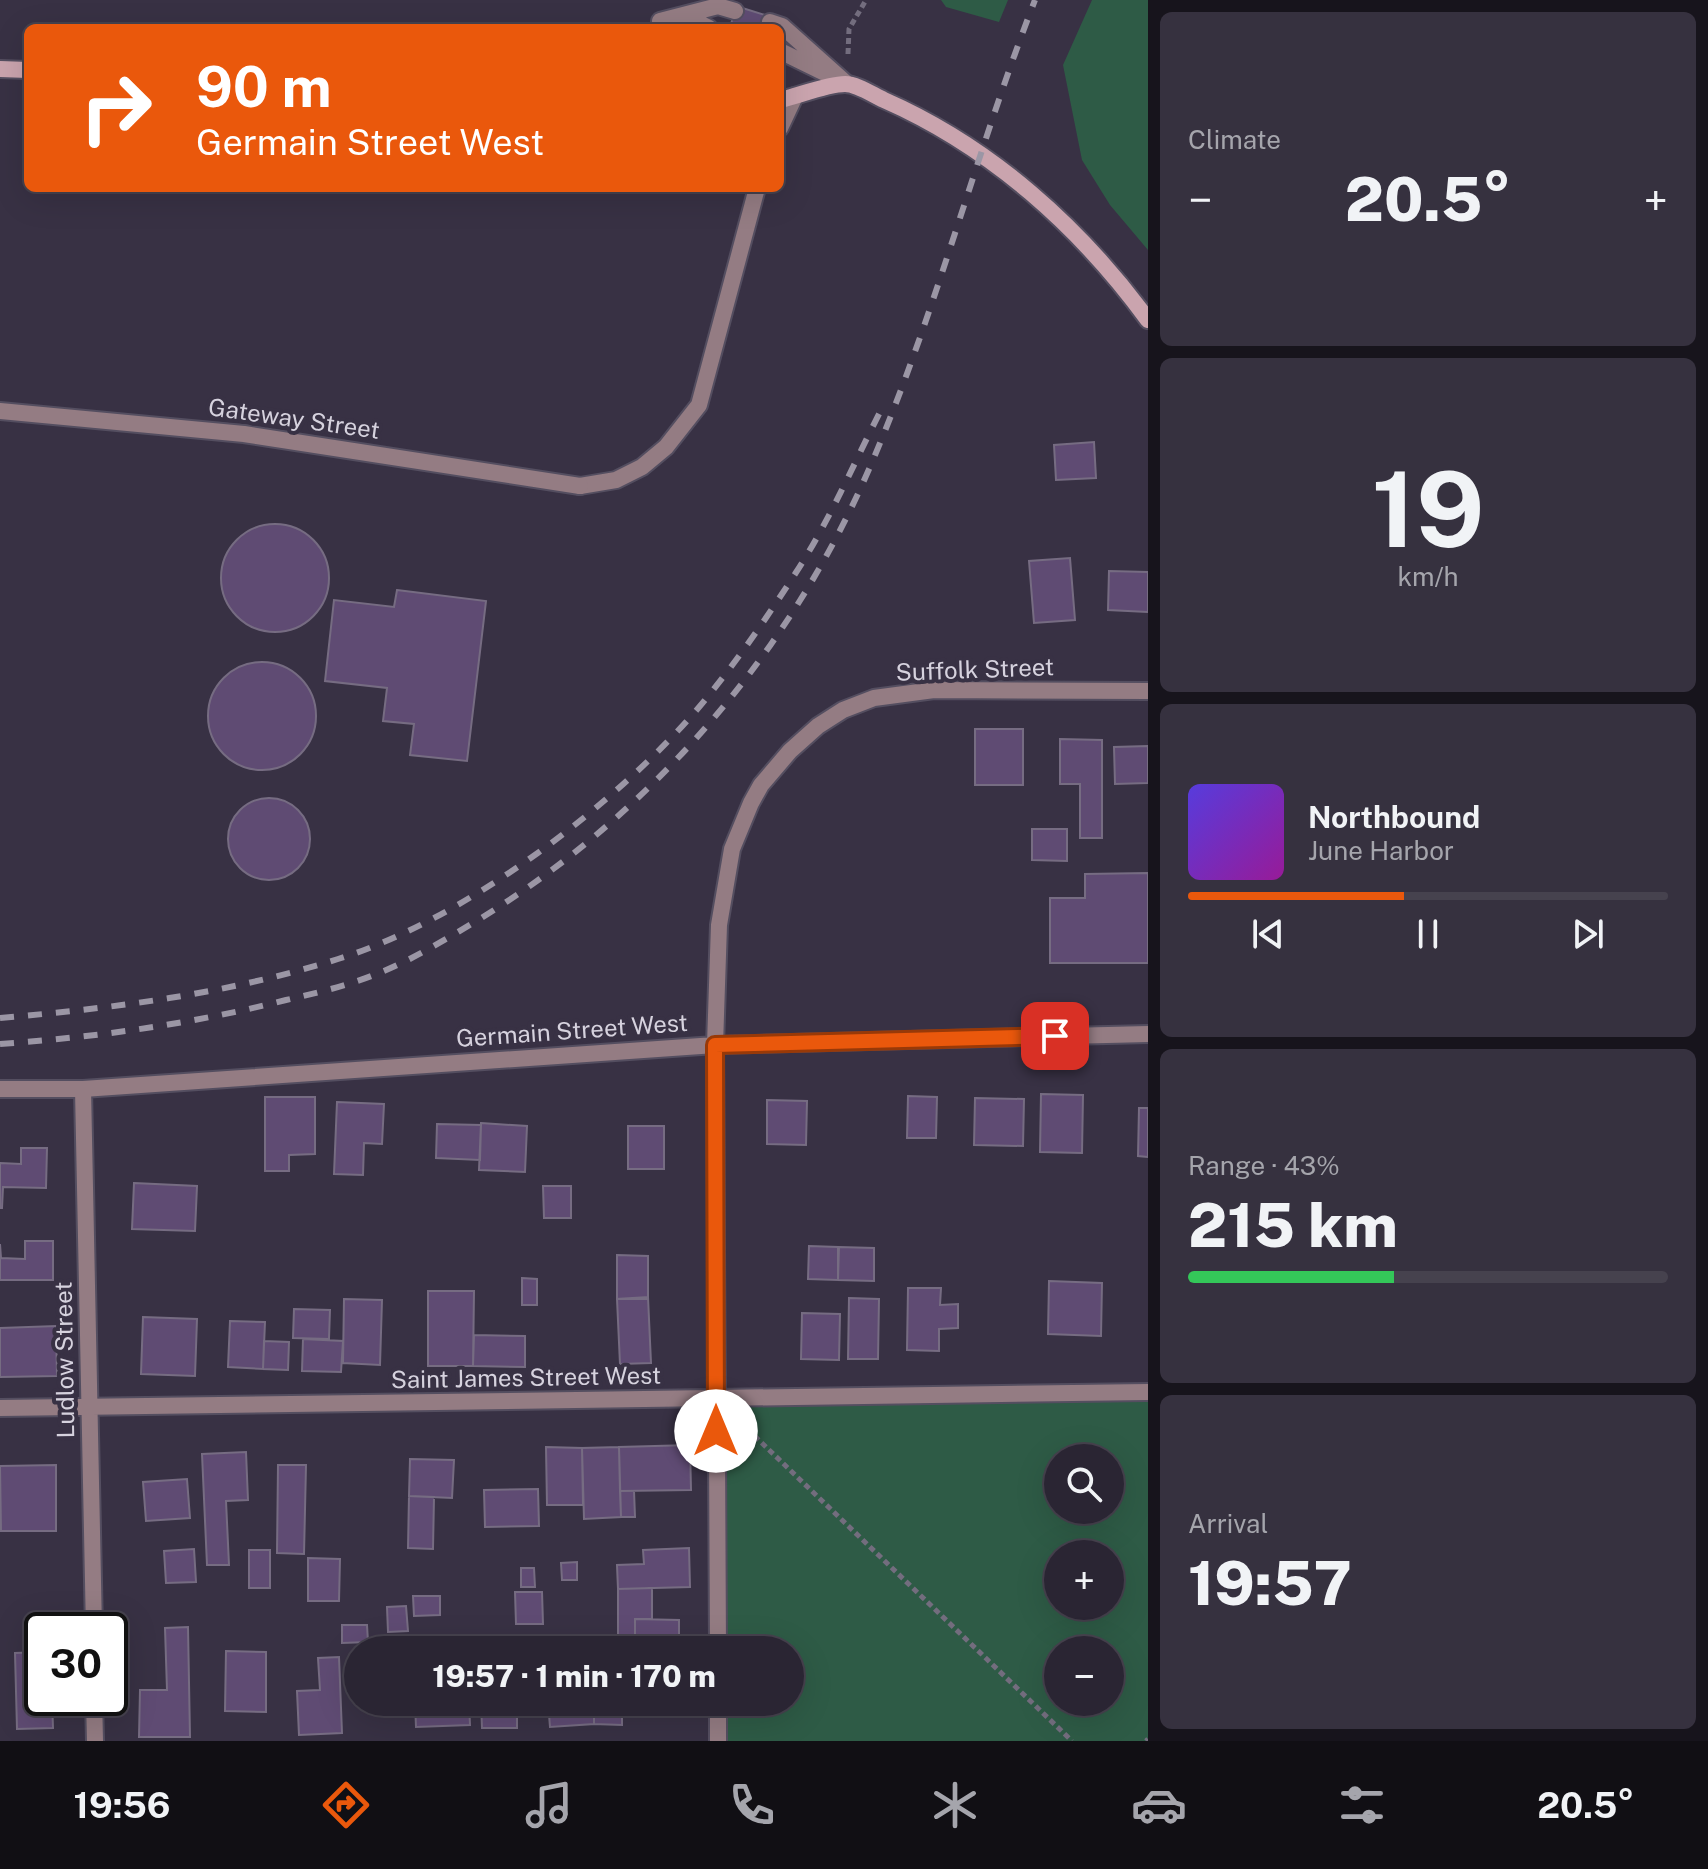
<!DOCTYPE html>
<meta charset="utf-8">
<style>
body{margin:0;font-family:"Public Sans",sans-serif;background:#36313f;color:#f1f3f6;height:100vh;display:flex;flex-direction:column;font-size:30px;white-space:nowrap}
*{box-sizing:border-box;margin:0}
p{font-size:26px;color:#a5a5ac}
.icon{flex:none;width:44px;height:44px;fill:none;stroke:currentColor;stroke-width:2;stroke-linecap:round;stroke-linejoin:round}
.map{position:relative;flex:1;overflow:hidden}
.details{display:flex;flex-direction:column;gap:12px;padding:12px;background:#17141c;width:560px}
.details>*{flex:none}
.hud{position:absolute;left:24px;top:24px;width:760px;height:168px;border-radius:12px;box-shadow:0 8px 32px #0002,0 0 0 2px #46424e;background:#ea580c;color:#fff;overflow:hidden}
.controls{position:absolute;left:1044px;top:1444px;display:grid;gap:16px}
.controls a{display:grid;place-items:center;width:80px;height:80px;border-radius:50%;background:#2a2533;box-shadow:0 8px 32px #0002,0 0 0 2px #46424e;font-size:40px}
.speed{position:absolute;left:24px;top:1612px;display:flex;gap:16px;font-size:40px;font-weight:700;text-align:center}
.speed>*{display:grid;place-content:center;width:104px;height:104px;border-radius:50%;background:#2a2533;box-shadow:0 8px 32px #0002,0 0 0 2px #46424e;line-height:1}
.speed .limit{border:4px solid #111;border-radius:12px;background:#fff;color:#111}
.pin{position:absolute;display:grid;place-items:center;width:68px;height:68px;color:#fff;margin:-34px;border-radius:16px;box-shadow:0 4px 12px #0006}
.me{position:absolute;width:88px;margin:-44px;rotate:0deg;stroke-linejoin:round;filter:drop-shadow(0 0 6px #0008)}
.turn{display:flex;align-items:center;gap:28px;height:168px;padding:0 40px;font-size:36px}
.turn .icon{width:104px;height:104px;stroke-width:2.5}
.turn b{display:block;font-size:56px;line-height:68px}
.big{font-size:60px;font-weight:800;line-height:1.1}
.details .widget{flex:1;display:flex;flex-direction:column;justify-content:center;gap:12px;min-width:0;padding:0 28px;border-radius:12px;background:#36313f}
.details .dial{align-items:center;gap:0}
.dial b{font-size:104px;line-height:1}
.song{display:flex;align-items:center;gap:24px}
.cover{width:96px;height:96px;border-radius:12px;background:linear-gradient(135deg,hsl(250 70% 55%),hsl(300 70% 35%))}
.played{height:8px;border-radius:4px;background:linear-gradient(90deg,#ea580c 45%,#46424e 45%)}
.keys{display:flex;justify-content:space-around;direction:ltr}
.heat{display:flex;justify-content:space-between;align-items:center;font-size:44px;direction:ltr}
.charge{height:12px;border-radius:6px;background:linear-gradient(90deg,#34c759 43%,#46424e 0)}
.trip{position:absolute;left:344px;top:1636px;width:460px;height:80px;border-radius:40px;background:#2a2533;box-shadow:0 8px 32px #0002,0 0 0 2px #46424e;font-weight:800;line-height:80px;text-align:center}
.tab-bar{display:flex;height:128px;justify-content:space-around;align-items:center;background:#110f14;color:#a5a5ac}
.tab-bar .icon{width:56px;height:56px}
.tab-bar .selected{color:#ea580c}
.tab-bar b{font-size:36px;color:#f1f3f6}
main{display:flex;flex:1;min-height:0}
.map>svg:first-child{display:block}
.green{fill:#2e5b46;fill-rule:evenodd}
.building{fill:#5f4b73;stroke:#766c82;stroke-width:2}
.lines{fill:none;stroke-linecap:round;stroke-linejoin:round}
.lane-casing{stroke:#544e60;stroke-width:20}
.street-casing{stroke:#544e60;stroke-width:20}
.secondary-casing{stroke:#544e60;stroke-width:20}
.path{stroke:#736d7e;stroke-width:5;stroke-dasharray:6 4;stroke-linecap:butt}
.lane{stroke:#947c83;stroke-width:16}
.street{stroke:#947c83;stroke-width:16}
.secondary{stroke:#caa4ae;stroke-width:16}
.rail{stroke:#9b96a5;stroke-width:6;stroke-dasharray:14 14;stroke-linecap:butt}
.route-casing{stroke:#983908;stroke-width:20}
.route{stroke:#ea580c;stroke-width:14}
.labels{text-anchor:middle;stroke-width:8;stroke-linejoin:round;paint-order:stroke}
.street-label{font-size:24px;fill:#d6d2de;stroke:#383144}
</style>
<main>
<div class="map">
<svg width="1148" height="1741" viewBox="0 0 1148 1741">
<rect width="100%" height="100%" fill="#383144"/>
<path class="green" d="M941,0H1008L999,22L946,7Z
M1092,0H1148V250L1110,205L1082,160L1063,65Z
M1148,1392V1741H718V1702H790V1650H718L716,1400ZM1058,1458H1110V1510H1058ZM1058,1554H1110V1606H1058ZM1058,1650H1110V1702H1058Z"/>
<path class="building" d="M736,6L771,17L768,28H730Z
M1094,442L1096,478L1056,480L1054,445Z
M221 578a54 54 0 1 1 108 0a54 54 0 1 1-108 0Z
M1070,558L1075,620L1034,623L1029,561Z
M1109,571L1148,572V612L1108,610Z
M397,590L486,601L467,761L410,755L414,724L383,721L387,688L325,681L334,600L394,607Z
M208 716a54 54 0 1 1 108 0a54 54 0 1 1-108 0Z
M975,729H1023V785H975Z
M1060,739L1102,740V838H1080V784H1060Z
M1148,746V783L1115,784L1114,747Z
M228 839a41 41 0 1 1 82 0a41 41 0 1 1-82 0Z
M1032,829H1067V861L1032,860Z
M1148,873V963H1050V898H1085V874Z
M1041,1094L1083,1095L1082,1153L1040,1152Z
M908,1096L937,1097L936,1138H907Z
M265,1097H315V1154L289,1155V1171H265Z
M975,1098L1024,1099L1023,1146L974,1145Z
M767,1100L807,1101L806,1145L767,1144Z
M337,1102L384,1104L382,1144L364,1143L363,1175L334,1174Z
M1139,1108H1148V1157L1138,1156Z
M481,1123L527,1126L525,1172L479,1170Z
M437,1124L481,1125L480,1160L436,1158Z
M628,1126H664V1169H628Z
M21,1148H47L46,1188L3,1187L2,1208H0V1163L21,1164Z
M134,1183L197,1186L195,1231L132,1229Z
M543,1186H571V1218H544Z
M25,1241H53V1280H0V1244L1,1258L25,1259Z
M809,1246L838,1247V1280L808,1279Z
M839,1247L874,1248V1281L838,1280Z
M617,1255L648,1256V1299H617Z
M522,1278L537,1279V1305H522Z
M1049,1281L1102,1283L1101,1336L1048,1334Z
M908,1288H941L940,1305L958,1304V1328L939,1329V1351L907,1350Z
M428,1291H474L473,1366H428Z
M648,1297L651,1363L620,1364L617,1299Z
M849,1298L879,1299L878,1359H848Z
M344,1299L382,1300L380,1365L343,1363Z
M294,1309L330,1310L329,1339L293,1338Z
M802,1313L840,1314L839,1360L801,1359Z
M143,1317L197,1319L195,1376L141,1374Z
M230,1321L265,1322L263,1369L228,1367Z
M56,1326L57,1376L0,1377V1328Z
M474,1335L525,1336V1367L473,1366Z
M303,1339L343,1341L341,1372L302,1371Z
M264,1341L289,1342L288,1370L263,1369Z
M690,1445L691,1490L620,1491L619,1447Z
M546,1447L582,1448L583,1505H547Z
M619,1447L621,1517L584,1519L582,1448Z
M246,1452L248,1500L226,1501L229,1565H207L202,1454Z
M410,1459L454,1460L452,1498L409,1496Z
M56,1465V1531H1L0,1466Z
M278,1465H306L304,1554L277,1553Z
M187,1479L190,1518L146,1521L143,1482Z
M538,1489L539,1526L485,1527L484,1490Z
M620,1491H634L635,1517H621Z
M409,1496L434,1497L433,1549L408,1548Z
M689,1548L690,1587L618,1589L617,1565L644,1564L643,1550Z
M194,1549L196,1582L166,1583L164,1551Z
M249,1550H270V1588H249Z
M308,1558L340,1559L339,1601H308Z
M577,1562V1580H562L561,1563Z
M521,1568H534L535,1587H521Z
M652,1588V1619H635V1637L618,1638V1589Z
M515,1592H542L543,1624H516Z
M413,1596H440V1615L414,1616Z
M406,1606L408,1631L388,1632L387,1607Z
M635,1619L679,1620V1650H635Z
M342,1625H367L368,1642L342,1643Z
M188,1627L190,1737H139L140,1690H167L165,1628Z
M567,1638L568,1650H545V1640Z
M226,1651L266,1652V1712L225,1711Z
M42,1652V1698H52L53,1728L17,1729L15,1653Z
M339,1657L342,1733L299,1735L297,1691L320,1690L318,1658Z
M415,1702H469L470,1725L416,1727Z
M481,1702H517V1728H482Z
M548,1702H594V1724L550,1727Z
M594,1702H622V1725L594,1724Z"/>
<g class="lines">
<defs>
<path id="lane" d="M683,15L709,28
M660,21L718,6L735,11
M770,22L782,26L847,84
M780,51L827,74
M780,128L795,96
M580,486L616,480L642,467L666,447L699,405L757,188"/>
<path id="street" d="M0,411L244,434L580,486
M0,1089H83L715,1045L1148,1034
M83,1089L94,1630
M0,1408L1148,1392
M718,1650L715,1045L719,925L732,849L751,803L761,785L790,751L818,726L843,710L874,698L934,690L1148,691
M94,1698L95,1741
M718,1702V1741"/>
<path id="secondary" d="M0,69L28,70
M780,100C798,96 827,84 845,84C857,84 873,95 884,100C991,147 1080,227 1148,320"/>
</defs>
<use href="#lane" class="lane-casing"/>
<use href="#street" class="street-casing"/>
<use href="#secondary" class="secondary-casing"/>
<path class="path" d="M848,54L849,29L866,0
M740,1422L1072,1741
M1146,1741L1148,1739"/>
<use href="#lane" class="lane"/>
<use href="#street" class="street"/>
<use href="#secondary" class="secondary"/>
<path class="rail" d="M0,1018C115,1008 227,994 338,959C464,920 615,806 700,706C735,664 766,619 795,574C829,522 854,463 882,408
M0,1044C97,1037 192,1024 286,1000C317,993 350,985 379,973C414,959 446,939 478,920C645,818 781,664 862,485C932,329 973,160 1035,0"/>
</g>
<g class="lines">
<defs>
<path id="route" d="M716,1431L715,1045L1055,1036"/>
</defs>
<use href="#route" class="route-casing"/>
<use href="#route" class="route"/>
</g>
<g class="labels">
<g class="street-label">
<text transform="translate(294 419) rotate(8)" y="8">Gateway Street</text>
<text transform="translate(975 670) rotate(-2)" y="8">Suffolk Street</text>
<text transform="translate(572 1031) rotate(-4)" y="8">Germain Street West</text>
<text transform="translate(65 1360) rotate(-91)" y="8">Ludlow Street</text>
<text transform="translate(526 1378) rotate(-1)" y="8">Saint James Street West</text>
</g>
</g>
</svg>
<div class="controls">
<a><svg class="icon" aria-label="search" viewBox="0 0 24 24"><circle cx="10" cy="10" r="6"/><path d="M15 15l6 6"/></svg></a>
<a>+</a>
<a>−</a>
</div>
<div class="speed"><div class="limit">30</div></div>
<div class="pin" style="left:1055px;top:1036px;background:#d93025"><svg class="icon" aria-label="arrive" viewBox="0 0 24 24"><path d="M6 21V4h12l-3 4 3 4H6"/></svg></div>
<svg class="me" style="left:716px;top:1431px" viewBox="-20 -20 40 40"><circle r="19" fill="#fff"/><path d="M0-13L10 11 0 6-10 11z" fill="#ea580c"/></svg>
<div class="trip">19:57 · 1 min · 170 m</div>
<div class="hud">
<div class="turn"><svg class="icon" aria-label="right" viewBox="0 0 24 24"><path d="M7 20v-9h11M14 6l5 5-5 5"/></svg><div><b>90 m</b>Germain Street West</div></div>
</div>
</div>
<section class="details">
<div class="widget"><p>Climate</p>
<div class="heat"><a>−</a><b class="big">20.5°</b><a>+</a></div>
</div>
<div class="widget dial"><b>19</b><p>km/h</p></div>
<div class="widget">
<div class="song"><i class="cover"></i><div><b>Northbound</b><p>June Harbor</p></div></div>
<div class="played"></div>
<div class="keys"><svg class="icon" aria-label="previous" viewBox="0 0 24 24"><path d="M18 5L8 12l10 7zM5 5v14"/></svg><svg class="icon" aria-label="pause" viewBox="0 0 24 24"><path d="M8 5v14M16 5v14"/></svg><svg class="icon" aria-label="next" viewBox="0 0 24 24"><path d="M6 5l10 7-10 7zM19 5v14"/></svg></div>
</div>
<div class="widget"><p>Range · 43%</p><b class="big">215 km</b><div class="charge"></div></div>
<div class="widget"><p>Arrival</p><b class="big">19:57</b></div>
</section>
</main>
<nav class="tab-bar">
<b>19:56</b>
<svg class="icon selected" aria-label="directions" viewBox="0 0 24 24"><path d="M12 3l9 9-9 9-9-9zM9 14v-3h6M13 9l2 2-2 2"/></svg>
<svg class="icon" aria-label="music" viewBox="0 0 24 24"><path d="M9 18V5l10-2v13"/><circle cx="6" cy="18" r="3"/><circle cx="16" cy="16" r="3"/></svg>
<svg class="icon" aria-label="phone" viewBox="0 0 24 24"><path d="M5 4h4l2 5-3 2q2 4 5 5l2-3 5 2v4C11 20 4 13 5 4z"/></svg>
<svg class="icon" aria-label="climate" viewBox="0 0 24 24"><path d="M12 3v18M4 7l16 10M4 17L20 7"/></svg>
<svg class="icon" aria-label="car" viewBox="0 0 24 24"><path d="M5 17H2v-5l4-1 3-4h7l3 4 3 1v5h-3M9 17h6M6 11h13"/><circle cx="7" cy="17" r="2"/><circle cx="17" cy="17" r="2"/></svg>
<svg class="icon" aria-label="filters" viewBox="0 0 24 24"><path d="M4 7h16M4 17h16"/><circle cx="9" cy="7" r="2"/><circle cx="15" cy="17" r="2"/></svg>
<b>20.5°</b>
</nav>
